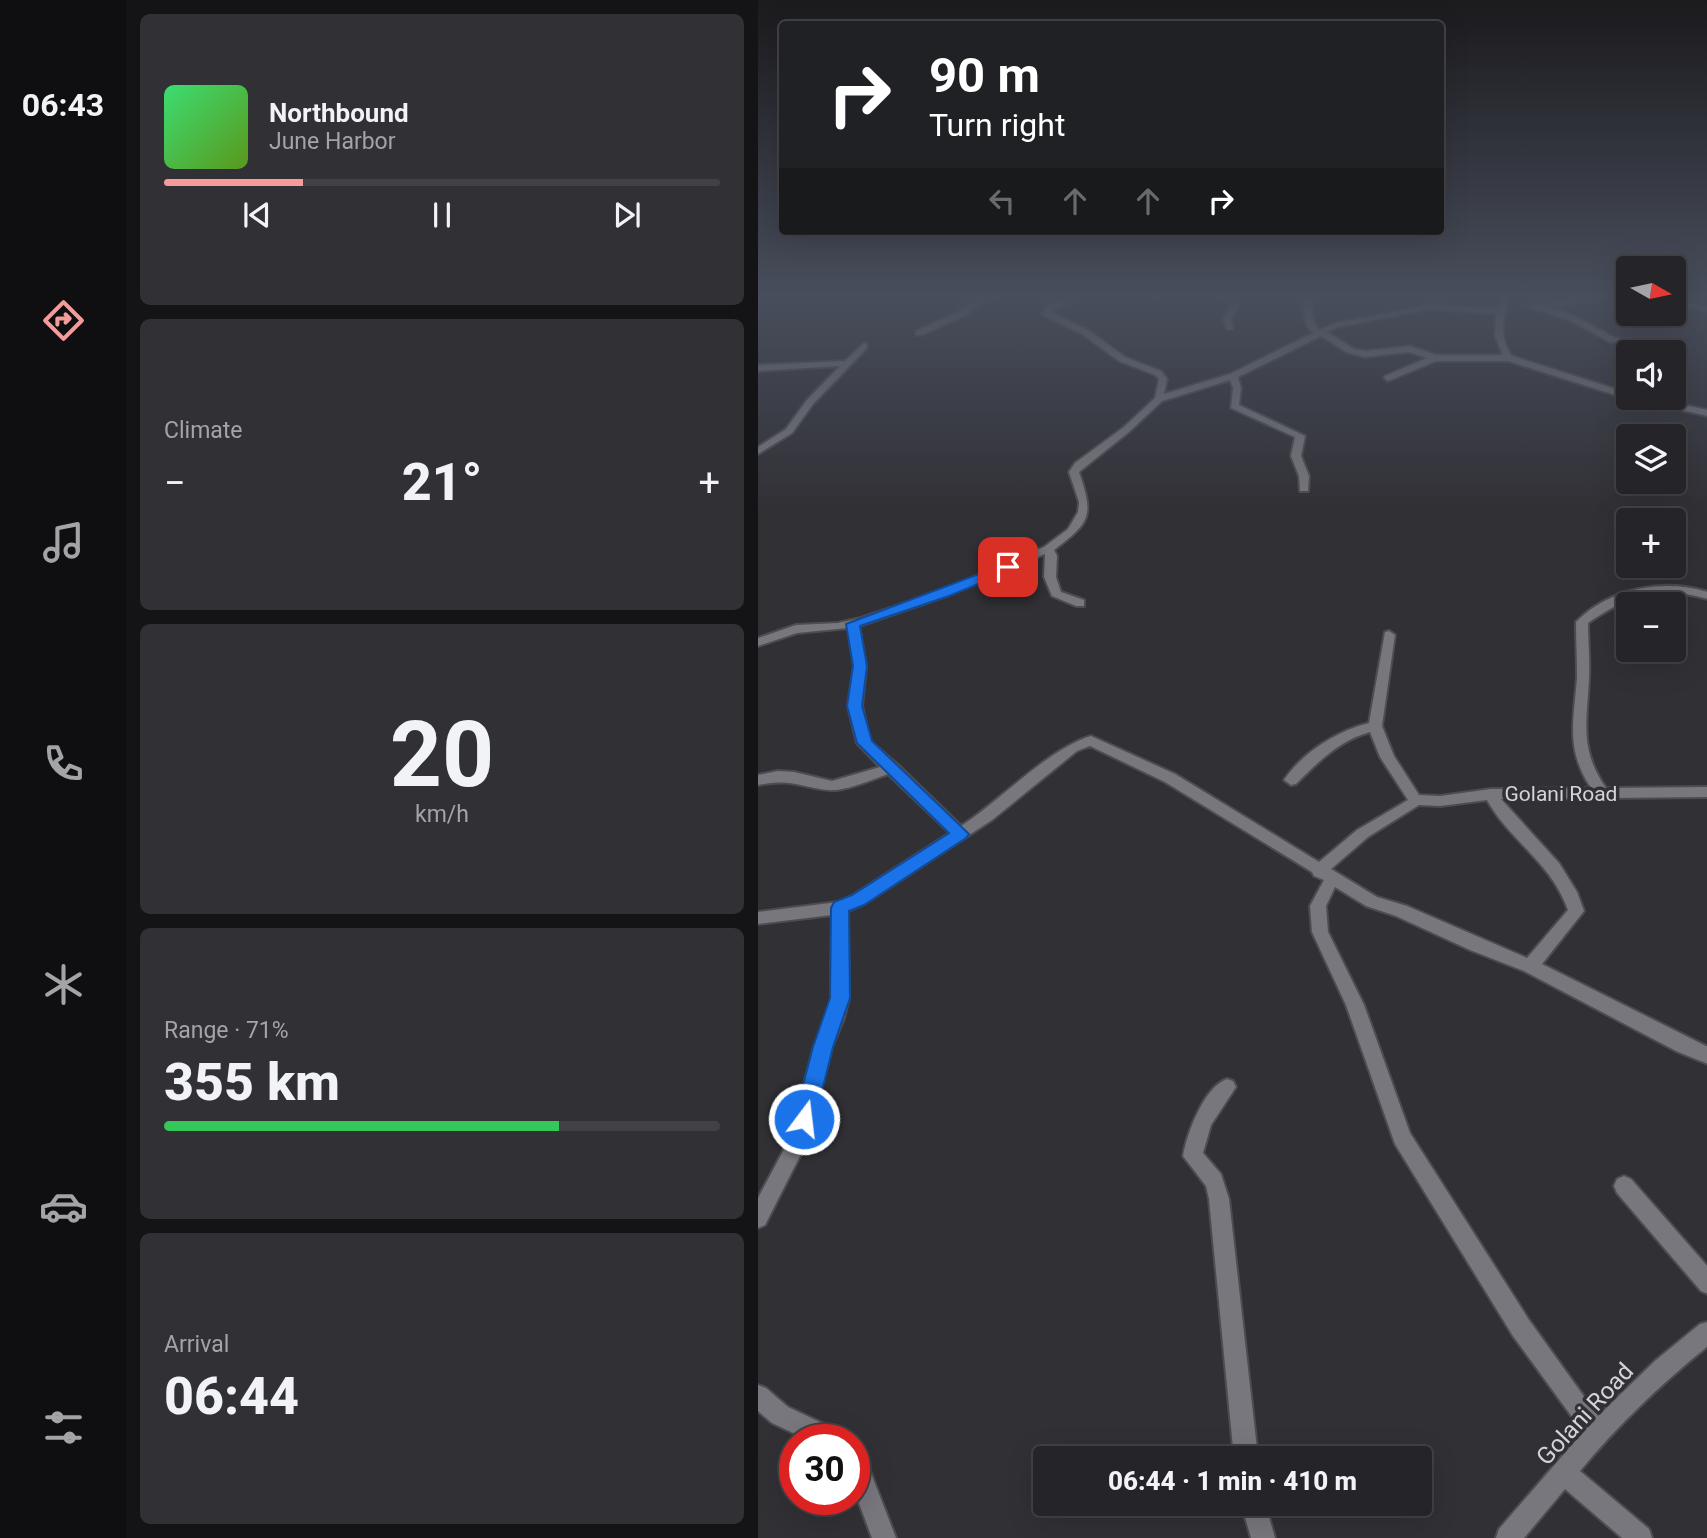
<!DOCTYPE html>
<meta charset="utf-8">
<style>
body{margin:0;font-family:Roboto,sans-serif;background:#313034;color:#f1f3f6;height:100vh;display:flex;flex-direction:column;font-size:26px;white-space:nowrap}
*{box-sizing:border-box;margin:0}
p{font-size:23px;color:#a3a4a8}
.icon{flex:none;width:38px;height:38px;fill:none;stroke:currentColor;stroke-width:2;stroke-linecap:round;stroke-linejoin:round}
.map{position:relative;flex:1;overflow:hidden}
.side{display:flex;flex-direction:column;gap:14px;padding:14px;background:#141416;width:632px}
.side>*{flex:none}
.hud{position:absolute;left:21px;top:21px;width:665px;height:214px;border-radius:7px;box-shadow:0 7px 28px #0002,0 0 0 2px #424145;background:#202124;color:#fff;overflow:hidden}
.needle{width:46px;rotate:99deg}
.buttons{position:absolute;left:858px;top:256px;display:grid;gap:14px}
.buttons a{display:grid;place-items:center;width:70px;height:70px;border-radius:7px;background:#252428;box-shadow:0 7px 28px #0002,0 0 0 2px #424145;font-size:35px}
.speed{position:absolute;left:21px;top:1424px;display:flex;gap:14px;font-size:35px;font-weight:700;text-align:center}
.speed>*{display:grid;place-content:center;width:91px;height:91px;border-radius:50%;background:#252428;box-shadow:0 7px 28px #0002,0 0 0 2px #424145;line-height:1}
.speed .limit{border:10px solid #d22;background:#fff;color:#111}
.pin{position:absolute;display:grid;place-items:center;width:60px;height:60px;color:#fff;margin:-30px;border-radius:14px;box-shadow:0 4px 10px #0006}
.me{position:absolute;width:77px;margin:-38px;rotate:15deg;stroke-linejoin:round;filter:drop-shadow(0 0 5px #0008)}
.turn{display:flex;align-items:center;gap:24px;height:147px;padding:0 35px;font-size:32px}
.turn .icon{width:91px;height:91px;stroke-width:2.5}
.turn b{display:block;font-size:49px;line-height:60px}
.lanes{display:flex;align-items:center;height:66px;padding:0 35px;background:#0003;justify-content:center;gap:35px;direction:ltr}
.lanes .off{opacity:.35}
.big{font-size:52px;font-weight:800;line-height:1.1}
.side .card{flex:1;display:flex;flex-direction:column;justify-content:center;gap:10px;min-width:0;padding:0 24px;border-radius:10px;background:#313034}
.side .dial{align-items:center;gap:0}
.dial b{font-size:91px;line-height:1}
.song{display:flex;align-items:center;gap:21px}
.cover{width:84px;height:84px;border-radius:10px;background:linear-gradient(135deg,hsl(140 70% 55%),hsl(90 70% 35%))}
.played{height:7px;border-radius:4px;background:linear-gradient(90deg,#f59b99 25%,#424145 25%)}
.keys{display:flex;justify-content:space-around;direction:ltr}
.heat{display:flex;justify-content:space-between;align-items:center;font-size:38px;direction:ltr}
.charge{height:10px;border-radius:5px;background:linear-gradient(90deg,#34c759 71%,#424145 0)}
.trip{position:absolute;left:275px;top:1446px;width:399px;height:70px;border-radius:7px;background:#252428;box-shadow:0 7px 28px #0002,0 0 0 2px #424145;font-weight:800;line-height:70px;text-align:center}
main{display:flex;flex:1;min-height:0}
.dock{display:flex;flex-direction:column;width:126px;justify-content:space-around;align-items:center;background:#0f0e10;color:#a3a4a8}
.dock .icon{width:49px;height:49px}
.dock .on{color:#f59b99}
.dock b{font-size:32px;color:#f1f3f6}
.map>svg:first-child{display:block}
.lines{fill:none;stroke-linecap:round;stroke-linejoin:round}
.minor-casing{stroke:#4d4c50;stroke-width:4}
.minor{fill:#78777d;fill-rule:evenodd}
.route{fill:#1a73e8;stroke:#114b97;stroke-width:2}
.labels{text-anchor:middle;stroke-width:7;stroke-linejoin:round;paint-order:stroke}
.street-label{font-size:21px;fill:#d4d3d6;stroke:#313035}
.near-street-label{font-size:24px;fill:#d4d3d6;stroke:#313035}
</style>
<main>
<nav class="dock">
<b>06:43</b>
<svg class="icon on" aria-label="directions" viewBox="0 0 24 24"><path d="M12 3l9 9-9 9-9-9zM9 14v-3h6M13 9l2 2-2 2"/></svg>
<svg class="icon" aria-label="music" viewBox="0 0 24 24"><path d="M9 18V5l10-2v13"/><circle cx="6" cy="18" r="3"/><circle cx="16" cy="16" r="3"/></svg>
<svg class="icon" aria-label="phone" viewBox="0 0 24 24"><path d="M5 4h4l2 5-3 2q2 4 5 5l2-3 5 2v4C11 20 4 13 5 4z"/></svg>
<svg class="icon" aria-label="climate" viewBox="0 0 24 24"><path d="M12 3v18M4 7l16 10M4 17L20 7"/></svg>
<svg class="icon" aria-label="car" viewBox="0 0 24 24"><path d="M5 17H2v-5l4-1 3-4h7l3 4 3 1v5h-3M9 17h6M6 11h13"/><circle cx="7" cy="17" r="2"/><circle cx="17" cy="17" r="2"/></svg>
<svg class="icon" aria-label="filters" viewBox="0 0 24 24"><path d="M4 7h16M4 17h16"/><circle cx="9" cy="7" r="2"/><circle cx="15" cy="17" r="2"/></svg>
</nav>
<section class="side">
<div class="card">
<div class="song"><i class="cover"></i><div><b>Northbound</b><p>June Harbor</p></div></div>
<div class="played"></div>
<div class="keys"><svg class="icon" aria-label="previous" viewBox="0 0 24 24"><path d="M18 5L8 12l10 7zM5 5v14"/></svg><svg class="icon" aria-label="pause" viewBox="0 0 24 24"><path d="M8 5v14M16 5v14"/></svg><svg class="icon" aria-label="next" viewBox="0 0 24 24"><path d="M6 5l10 7-10 7zM19 5v14"/></svg></div>
</div>
<div class="card"><p>Climate</p>
<div class="heat"><a>−</a><b class="big">21°</b><a>+</a></div>
</div>
<div class="card dial"><b>20</b><p>km/h</p></div>
<div class="card"><p>Range · 71%</p><b class="big">355 km</b><div class="charge"></div></div>
<div class="card"><p>Arrival</p><b class="big">06:44</b></div>
</section>
<div class="map">
<svg width="950" height="1538" viewBox="0 0 950 1538">
<rect width="100%" height="100%" fill="#313035"/>
<g class="lines">
<defs>
<path id="minor" d="M197,295H243L227,301L206,316L164,335H158V331L200,312L217,300Z
M309,295H317L315,301L296,309L293,312L330,330L367,357L403,371L409,379L406,394L472,374L555,333C540,317 552,310 542,295H550C558,307 551,320 561,330L578,323L672,305L739,309L744,295H752C745,316 740,338 754,356L870,393V397H888L950,410V416L867,398L750,361H678L630,381L626,378L627,376L669,358L651,352L607,357L590,353L563,336L480,377L483,388L481,405L547,436L543,456L551,476L550,491H542L541,476L533,456L537,437L473,408L475,388L472,380L404,401L372,431L321,472C336,516 333,522 296,550L299,556L298,577L303,592L326,600V606H318L294,596L286,577L287,554L191,595L101,626L108,666L104,706L112,741L140,765L203,826C243,800 290,749 333,736L417,774L561,862L599,830L650,800L622,757L612,732C582,740 560,762 538,784L533,785L526,780C545,752 579,731 611,723L627,632L631,631L637,635L624,726L636,756L661,795L682,796L733,789L833,788C807,749 816,720 819,677C819,659 818,640 818,622C851,588 906,578 950,592V599C899,585 873,594 830,623C830,641 832,660 831,678C829,722 821,749 848,788L950,787V797L850,798L845,800L840,798L743,799L801,863L819,892L826,911L784,964L950,1047V1064L920,1052L766,971L712,950L638,916L608,906L577,887L568,906L570,932L606,1005L652,1133L771,1320L840,1416L898,1360L942,1324L950,1322V1346C903,1384 860,1425 822,1471L891,1529L894,1538H864L807,1489L766,1538H738L741,1529L825,1432L755,1336L637,1144L588,1005L554,932L552,906L566,880L556,876L554,872L407,782L332,746L319,751L234,820L106,904L90,911L91,998L86,1018L74,1047L49,1142L7,1225L0,1228V1198L31,1140L56,1047L68,1018L73,998L74,915L0,924V912L80,902L94,896L192,833L130,774C116,779 86,792 71,790C41,787 34,778 0,785V775L20,771L36,772L74,781L122,767L99,743L90,706L96,666L90,628L39,633L0,646V638L38,625L80,623L103,618L183,591L286,547L310,529L320,512L321,502L311,472L317,463L366,427L397,398L401,379L397,375L361,361L324,334L285,315L284,313L290,305L308,298ZM672,309L738,314L737,336L745,355H678L652,346L607,351L596,349L569,332L580,327ZM729,800C752,841 793,862 810,910L769,958L649,906L619,897L573,869L610,837L661,805L682,806Z
M382,295H403L399,297Z
M461,295H470L481,305L473,319L475,329H469L465,319L473,305Z
M836,295H870L791,307L817,316L857,338L901,342L905,345L904,347L852,342L811,320L768,306Z
M915,298L950,307V312L915,303Z
M106,343L109,344V348L55,404L34,433L0,454V447L28,429L49,400L82,366L0,371V365L87,361Z
M469,1079L475,1081L478,1087L453,1125L445,1153L463,1174L471,1199L500,1458H476L451,1199L448,1186L425,1156C429,1133 446,1087 469,1079Z
M866,1176L873,1179L950,1267V1294L943,1291L859,1193L856,1186L859,1179Z
M0,1385L8,1388L30,1407L83,1432L86,1440H50L14,1423L0,1411Z
M96,1447L104,1450L138,1538H114L96,1490Z
M483,1503H507L517,1538H493Z"/>
</defs>
<use href="#minor" class="minor-casing"/>
<use href="#minor" class="minor"/>
</g>
<linearGradient id="sky" x2="0" y2="1"><stop stop-color="#1b1a1d"/><stop offset="0.58" stop-color="#484e5c"/><stop offset="1" stop-color="#484e5c" stop-opacity="0"/></linearGradient>
<rect width="950" height="511" fill="url(#sky)"/>
<path class="route" d="M250,563L256,567L254,570L191,596L102,626L109,666L104,706L114,741L211,834L208,838L106,905L91,911L92,998L75,1047L57,1119L54,1126L46,1129L39,1126L36,1119L55,1047L72,998L73,908L76,902L94,895L191,833L99,743L89,706L95,666L88,624Z"/>
<g class="labels">
<g class="street-label">
<text x="803" y="801">Golani Road</text>
</g>
<g class="near-street-label">
<text transform="translate(827 1414) rotate(-47)" y="8">Golani Road</text>
</g>
</g>
</svg>
<div class="buttons">
<a><svg class="needle" viewBox="-14 -14 28 28"><path d="M0-13l5 13h-10z" fill="#e53935"/><path d="M0 13l5-13h-10z" fill="#a3a4a8"/></svg></a>
<a><svg class="icon" aria-label="sound" viewBox="0 0 24 24"><path d="M4 9h4l5-4v14l-5-4H4zM17 9q2 3 0 6"/></svg></a>
<a><svg class="icon" aria-label="layers" viewBox="0 0 24 24"><path d="M12 4l9 5-9 5-9-5zM3 14l9 5 9-5"/></svg></a>
<a>+</a>
<a>−</a>
</div>
<div class="speed"><div class="limit">30</div></div>
<div class="pin" style="left:250px;top:567px;background:#d93025"><svg class="icon" aria-label="arrive" viewBox="0 0 24 24"><path d="M6 21V4h12l-3 4 3 4H6"/></svg></div>
<svg class="me" style="left:46px;top:1119px" viewBox="-20 -20 40 40"><circle r="17" fill="#1a73e8" stroke="#fff" stroke-width="3"/><path d="M0-11L8 9 0 5-8 9z" fill="#fff"/></svg>
<div class="trip">06:44 · 1 min · 410 m</div>
<div class="hud">
<div class="turn"><svg class="icon" aria-label="right" viewBox="0 0 24 24"><path d="M7 20v-9h11M14 6l5 5-5 5"/></svg><div><b>90 m</b>Turn right</div></div>
<div class="lanes"><svg class="icon off" aria-label="left" viewBox="0 0 24 24"><path d="M17 20v-9H6M10 6l-5 5 5 5"/></svg><svg class="icon off" aria-label="ahead" viewBox="0 0 24 24"><path d="M12 20V5M6 11l6-6 6 6"/></svg><svg class="icon off" aria-label="ahead" viewBox="0 0 24 24"><path d="M12 20V5M6 11l6-6 6 6"/></svg><svg class="icon" aria-label="right" viewBox="0 0 24 24"><path d="M7 20v-9h11M14 6l5 5-5 5"/></svg></div>
</div>
</div>
</main>
